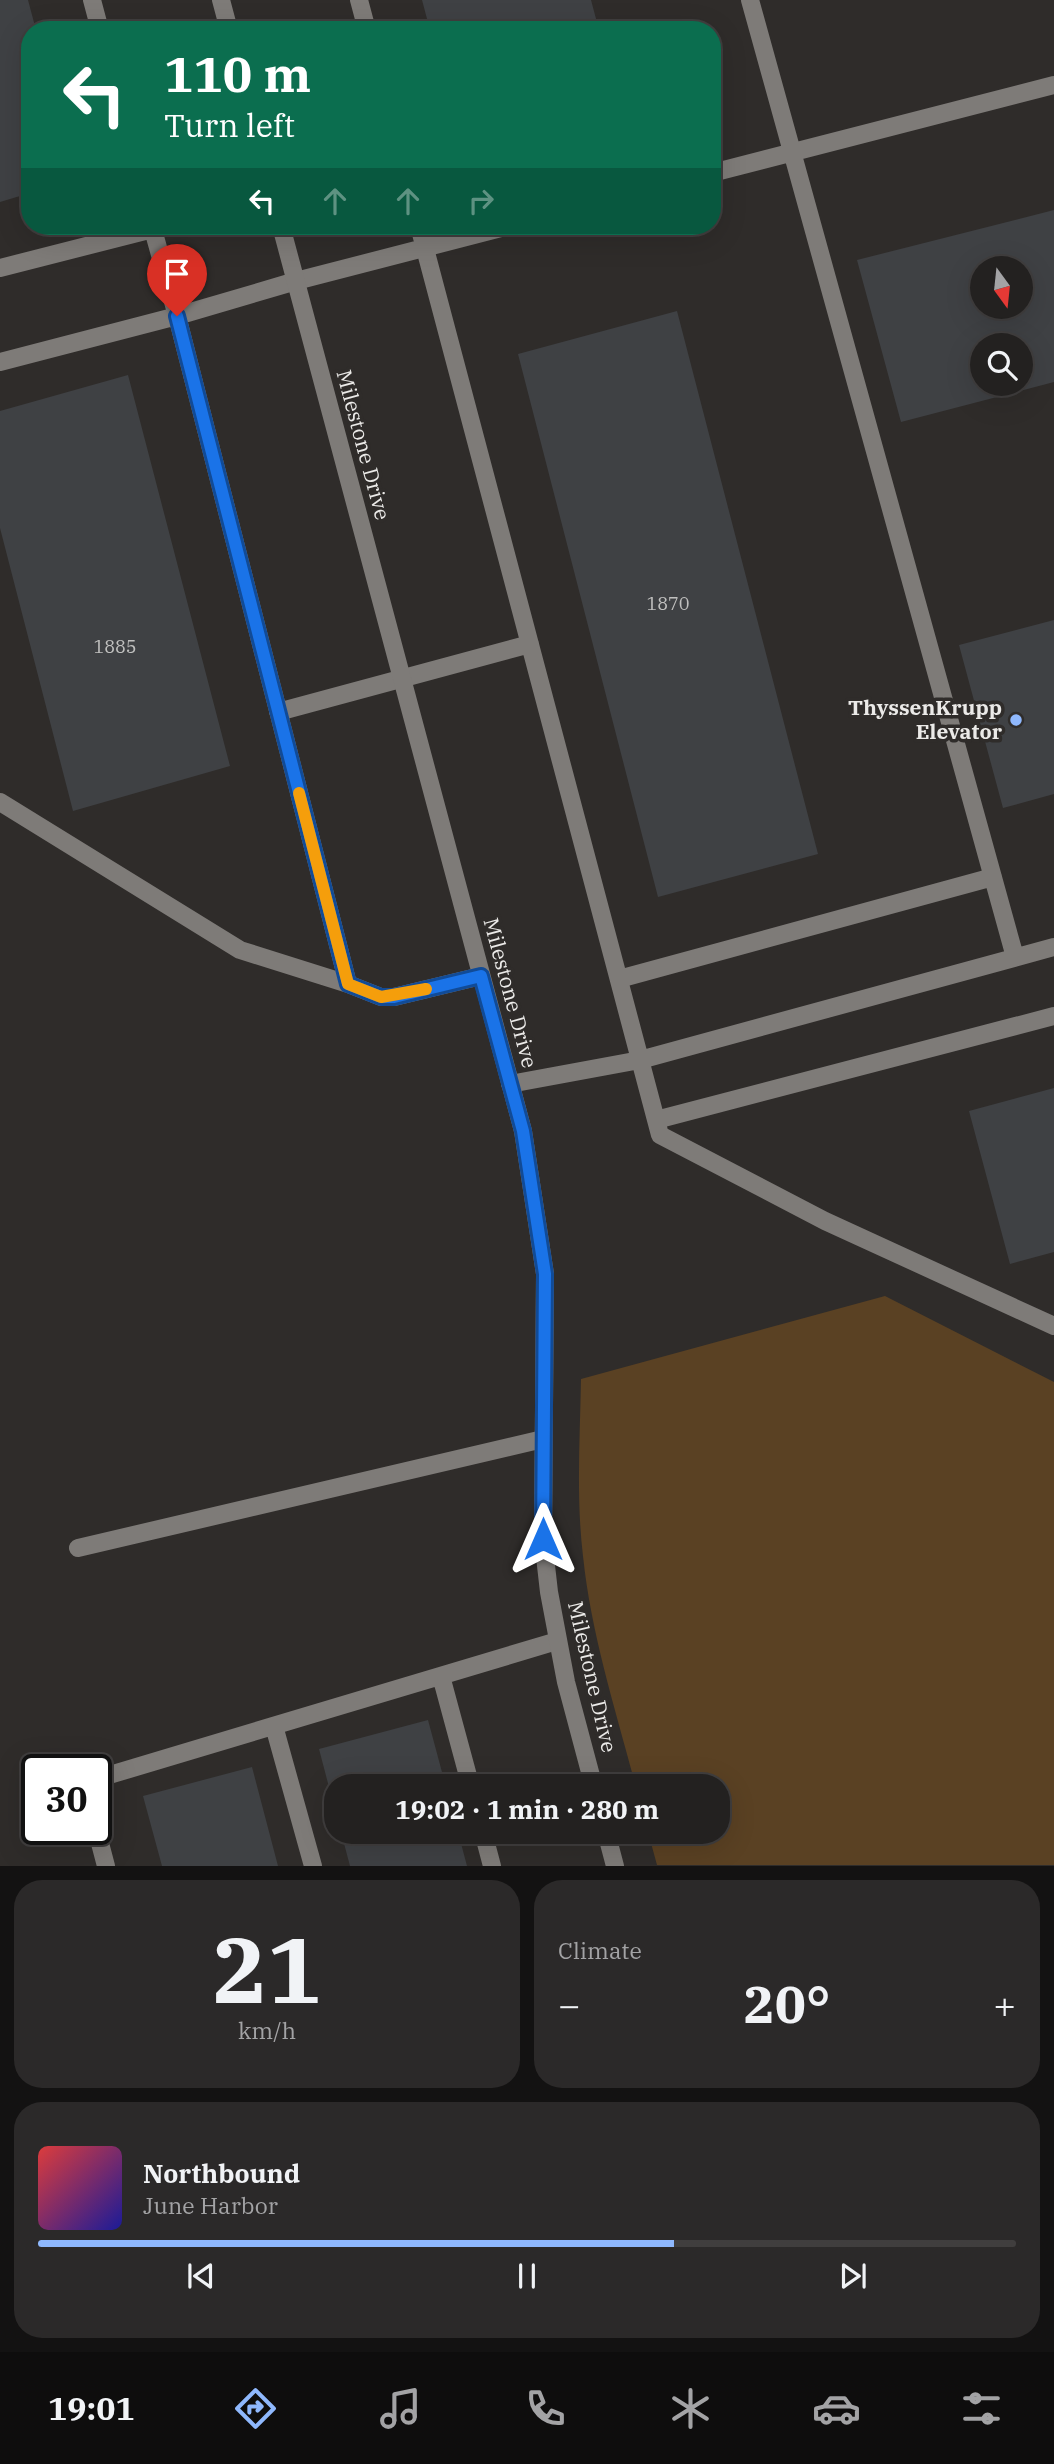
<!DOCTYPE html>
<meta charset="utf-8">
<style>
body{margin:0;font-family:"IBM Plex Serif",serif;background:#2b2929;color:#f1f3f6;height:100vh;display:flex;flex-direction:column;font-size:26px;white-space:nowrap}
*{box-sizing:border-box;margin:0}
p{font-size:23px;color:#a3a3a5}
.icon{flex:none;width:38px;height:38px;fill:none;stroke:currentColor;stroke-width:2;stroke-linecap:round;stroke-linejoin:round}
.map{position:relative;height:1866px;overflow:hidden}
.drawer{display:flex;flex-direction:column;gap:14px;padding:14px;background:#131212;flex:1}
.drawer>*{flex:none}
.guide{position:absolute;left:21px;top:21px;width:700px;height:214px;border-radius:28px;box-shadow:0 7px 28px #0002,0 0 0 2px #403e3e;background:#0b6e4f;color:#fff;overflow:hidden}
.needle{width:46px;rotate:165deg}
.tools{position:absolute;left:970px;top:256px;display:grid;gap:14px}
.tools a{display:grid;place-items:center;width:63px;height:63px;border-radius:50%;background:#232120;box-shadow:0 7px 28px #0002,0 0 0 2px #403e3e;font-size:35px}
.speed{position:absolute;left:21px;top:1754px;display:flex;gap:14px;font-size:35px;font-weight:700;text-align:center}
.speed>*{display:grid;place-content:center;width:91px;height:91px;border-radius:50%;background:#232120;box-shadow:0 7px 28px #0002,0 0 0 2px #403e3e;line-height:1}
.speed .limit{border:4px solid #111;border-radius:10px;background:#fff;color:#111}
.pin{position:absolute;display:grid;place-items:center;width:60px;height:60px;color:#fff;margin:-72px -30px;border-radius:50% 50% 50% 0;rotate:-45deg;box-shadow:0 0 7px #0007}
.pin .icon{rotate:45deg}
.me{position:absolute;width:77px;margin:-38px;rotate:0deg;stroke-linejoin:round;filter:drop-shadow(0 0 5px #0008)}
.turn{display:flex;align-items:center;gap:24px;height:147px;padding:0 28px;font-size:32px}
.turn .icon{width:91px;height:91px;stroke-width:2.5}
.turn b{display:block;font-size:49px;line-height:60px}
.lanes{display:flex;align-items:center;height:66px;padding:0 28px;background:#0003;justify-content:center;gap:35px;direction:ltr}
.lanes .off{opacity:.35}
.big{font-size:52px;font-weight:700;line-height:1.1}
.drawer .widget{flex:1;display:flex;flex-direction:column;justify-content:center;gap:10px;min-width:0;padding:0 24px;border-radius:28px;background:#2b2929}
.drawer .dial{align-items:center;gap:0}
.dial b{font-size:91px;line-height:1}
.song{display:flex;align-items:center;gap:21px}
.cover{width:84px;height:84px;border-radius:10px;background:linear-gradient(135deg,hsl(0 70% 55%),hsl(240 70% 35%))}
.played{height:7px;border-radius:4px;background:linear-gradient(90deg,#8fb8fd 65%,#403e3e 65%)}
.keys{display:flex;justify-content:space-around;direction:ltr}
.heat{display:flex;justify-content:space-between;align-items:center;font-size:38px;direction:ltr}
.drawer .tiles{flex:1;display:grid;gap:14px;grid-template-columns:1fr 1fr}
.widget:last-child{grid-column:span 2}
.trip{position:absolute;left:324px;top:1774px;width:406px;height:70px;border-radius:28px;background:#232120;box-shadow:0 7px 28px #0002,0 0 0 2px #403e3e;font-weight:700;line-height:70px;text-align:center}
.menu{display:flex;height:112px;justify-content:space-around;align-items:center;background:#0e0d0d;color:#a3a3a5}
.menu .icon{width:49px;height:49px}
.menu .active{color:#8fb8fd}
.menu b{font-size:32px;color:#f1f3f6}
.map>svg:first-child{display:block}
.green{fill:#5a4123}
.building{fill:#3f4144;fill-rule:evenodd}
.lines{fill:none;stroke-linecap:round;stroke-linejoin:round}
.lane{stroke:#7e7b78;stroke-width:18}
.street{stroke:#7e7b78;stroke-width:18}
.route-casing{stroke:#114b97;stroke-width:18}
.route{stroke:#1a73e8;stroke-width:12}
.slow{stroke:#f59e0b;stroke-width:12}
.poi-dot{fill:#8fb8fd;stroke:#2f2c2a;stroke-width:2.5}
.labels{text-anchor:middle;stroke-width:7;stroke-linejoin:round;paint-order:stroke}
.number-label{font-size:18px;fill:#c0c0bf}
.street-label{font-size:21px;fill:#ebeae8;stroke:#2f2c2a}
.poi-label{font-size:21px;font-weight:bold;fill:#ebeae8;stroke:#2f2c2a;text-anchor:end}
</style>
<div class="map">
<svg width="1054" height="1866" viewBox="0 0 1054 1866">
<rect width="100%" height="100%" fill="#2f2c2a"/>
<path class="green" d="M885,1296L1054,1382V1865H657L648,1832H718V1787H636C616,1711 591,1634 583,1556C576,1498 580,1438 581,1379Z"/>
<path class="building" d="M0,0H28L36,30H30V193L0,202Z
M422,0H591L599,30H430Z
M1054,210V382L901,422L857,260ZM982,268H1020V306H982ZM982,345H1020V383H982Z
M677,311L818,854L658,897L518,354Z
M128,375L230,766L73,811L0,528V411Z
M1054,620V794L1003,808L959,645Z
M1054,1088V1252L1010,1264L969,1111Z
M428,1720L446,1787H336L335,1810L319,1749Z
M252,1767L278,1866H162L143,1796Z
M341,1832H458L467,1866H350Z"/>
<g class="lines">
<path class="lane" d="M92,0L100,30
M359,0L367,30
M750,0L1015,957
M712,173L1054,85
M419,226L660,1135L825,1221L1054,1326
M0,268L153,229
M0,362L177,316L152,226
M278,712L530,644
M0,802L240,950L348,984L177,316L296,281L509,226
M619,979L993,877
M348,984L381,997H394L481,976
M510,1084L640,1060L1054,947
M656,1120L1054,1016
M78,1548L543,1439
M441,1676L471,1787
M274,1726L313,1866
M96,1779L557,1641
M96,1828L106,1866
M483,1832L492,1866"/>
<path class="street" d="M221,0L229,30
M281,226L523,1131L545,1274L543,1539L549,1592L566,1682L594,1787
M606,1832L615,1866"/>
</g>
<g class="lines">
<defs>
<path id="route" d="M177,316L348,984L381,997H394L481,976L523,1131L545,1274L543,1539"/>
</defs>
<use href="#route" class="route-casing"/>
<use href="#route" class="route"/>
<path class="slow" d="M299,793L348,984L381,997L426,989"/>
</g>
<circle class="poi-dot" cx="1016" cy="720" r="7"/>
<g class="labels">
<g class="number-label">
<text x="668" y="610">1870</text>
<text x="115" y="653">1885</text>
</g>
<g class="street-label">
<text transform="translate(363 445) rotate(75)" y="7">Milestone Drive</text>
<text transform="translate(510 993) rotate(75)" y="7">Milestone Drive</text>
<text transform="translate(592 1677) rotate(77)" y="7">Milestone Drive</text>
</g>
<g class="poi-label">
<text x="1002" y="715">ThyssenKrupp<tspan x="1002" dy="24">Elevator</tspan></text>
</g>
</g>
</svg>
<div class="tools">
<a><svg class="needle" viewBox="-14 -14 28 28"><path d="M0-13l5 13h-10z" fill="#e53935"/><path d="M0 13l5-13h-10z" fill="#a3a3a5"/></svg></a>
<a><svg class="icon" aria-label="search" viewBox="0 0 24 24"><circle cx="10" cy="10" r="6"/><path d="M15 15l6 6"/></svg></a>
</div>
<div class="speed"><div class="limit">30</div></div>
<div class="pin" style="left:177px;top:316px;background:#d93025"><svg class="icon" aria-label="arrive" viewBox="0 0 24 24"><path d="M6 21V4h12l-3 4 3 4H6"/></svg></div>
<svg class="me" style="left:543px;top:1539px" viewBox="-20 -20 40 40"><path d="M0-17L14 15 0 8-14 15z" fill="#1a73e8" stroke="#fff" stroke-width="4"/></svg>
<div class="trip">19:02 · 1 min · 280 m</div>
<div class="guide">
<div class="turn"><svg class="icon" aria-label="left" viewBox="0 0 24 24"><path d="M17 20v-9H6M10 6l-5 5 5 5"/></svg><div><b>110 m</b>Turn left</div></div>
<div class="lanes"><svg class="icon" aria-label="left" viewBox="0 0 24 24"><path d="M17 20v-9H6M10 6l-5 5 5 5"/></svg><svg class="icon off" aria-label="ahead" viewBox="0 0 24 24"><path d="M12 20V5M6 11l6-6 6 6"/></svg><svg class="icon off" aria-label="ahead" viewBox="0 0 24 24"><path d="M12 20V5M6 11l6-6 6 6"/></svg><svg class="icon off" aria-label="right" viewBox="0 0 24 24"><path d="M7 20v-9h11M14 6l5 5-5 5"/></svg></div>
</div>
</div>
<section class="drawer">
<div class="tiles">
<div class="widget dial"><b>21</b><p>km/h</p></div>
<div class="widget"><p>Climate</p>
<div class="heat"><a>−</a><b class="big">20°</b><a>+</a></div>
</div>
<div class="widget">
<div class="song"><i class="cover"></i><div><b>Northbound</b><p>June Harbor</p></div></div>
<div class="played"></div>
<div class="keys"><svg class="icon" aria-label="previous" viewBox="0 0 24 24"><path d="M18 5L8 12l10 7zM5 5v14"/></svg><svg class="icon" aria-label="pause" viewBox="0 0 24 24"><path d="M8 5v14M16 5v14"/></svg><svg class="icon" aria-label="next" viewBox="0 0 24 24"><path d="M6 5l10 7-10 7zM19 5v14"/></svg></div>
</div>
</div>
</section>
<nav class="menu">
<b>19:01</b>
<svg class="icon active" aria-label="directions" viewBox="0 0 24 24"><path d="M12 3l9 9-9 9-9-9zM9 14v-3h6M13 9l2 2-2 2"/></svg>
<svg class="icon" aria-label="music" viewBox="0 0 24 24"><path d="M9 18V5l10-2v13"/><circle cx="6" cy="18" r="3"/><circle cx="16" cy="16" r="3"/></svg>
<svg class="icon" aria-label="phone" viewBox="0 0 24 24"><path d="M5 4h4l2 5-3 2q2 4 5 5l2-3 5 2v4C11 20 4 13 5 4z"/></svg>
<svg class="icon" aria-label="climate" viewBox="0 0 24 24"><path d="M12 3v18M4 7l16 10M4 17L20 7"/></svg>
<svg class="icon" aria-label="car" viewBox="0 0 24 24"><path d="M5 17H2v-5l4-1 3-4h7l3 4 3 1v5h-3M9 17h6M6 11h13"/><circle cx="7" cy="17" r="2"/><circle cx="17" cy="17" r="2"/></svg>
<svg class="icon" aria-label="filters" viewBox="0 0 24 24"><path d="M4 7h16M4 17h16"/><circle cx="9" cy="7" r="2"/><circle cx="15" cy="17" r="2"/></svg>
</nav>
